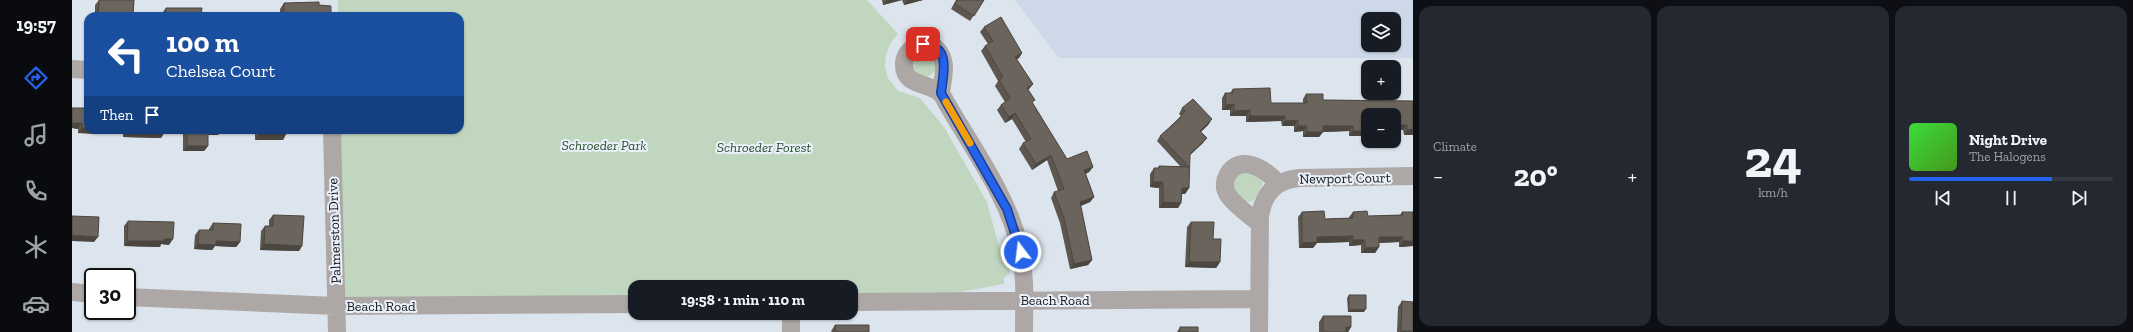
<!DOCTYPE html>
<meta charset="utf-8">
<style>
body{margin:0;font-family:"Zilla Slab",serif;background:#242831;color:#f1f3f6;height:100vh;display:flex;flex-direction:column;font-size:15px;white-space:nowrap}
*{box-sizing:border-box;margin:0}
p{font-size:13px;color:#9ea1a6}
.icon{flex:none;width:22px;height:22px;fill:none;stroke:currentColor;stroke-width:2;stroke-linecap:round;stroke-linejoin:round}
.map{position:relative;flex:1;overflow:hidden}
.drawer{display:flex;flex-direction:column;gap:6px;padding:6px;background:#0d0f14;width:720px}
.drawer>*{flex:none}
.banner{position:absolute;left:12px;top:12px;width:380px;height:122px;border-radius:12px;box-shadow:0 1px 3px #0004;background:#1a4fa0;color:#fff;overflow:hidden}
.buttons{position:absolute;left:1289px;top:12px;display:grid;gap:8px}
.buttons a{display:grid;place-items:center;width:40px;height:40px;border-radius:8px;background:#171b24;box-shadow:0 1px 3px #0004;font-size:20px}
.speed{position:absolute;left:12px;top:268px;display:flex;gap:8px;font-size:20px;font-weight:700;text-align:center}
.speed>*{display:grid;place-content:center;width:52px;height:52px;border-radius:50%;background:#171b24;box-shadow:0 1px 3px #0004;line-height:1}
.speed .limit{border:2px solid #111;border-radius:6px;background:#fff;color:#111}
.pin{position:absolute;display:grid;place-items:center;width:34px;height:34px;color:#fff;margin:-17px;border-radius:8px;box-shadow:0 2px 6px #0006}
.me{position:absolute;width:44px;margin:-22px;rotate:345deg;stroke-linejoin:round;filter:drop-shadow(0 0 3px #0008)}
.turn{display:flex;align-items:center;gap:14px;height:84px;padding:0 16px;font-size:18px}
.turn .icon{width:52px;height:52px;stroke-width:2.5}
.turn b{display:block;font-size:28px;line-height:34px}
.then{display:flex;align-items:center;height:38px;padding:0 16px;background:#0003;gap:8px;font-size:15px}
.big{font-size:30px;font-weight:800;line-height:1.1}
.drawer .card{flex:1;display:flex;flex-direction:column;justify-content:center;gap:6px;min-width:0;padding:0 14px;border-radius:12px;background:#242831}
.drawer .dial{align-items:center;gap:0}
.dial b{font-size:52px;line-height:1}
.song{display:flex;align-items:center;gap:12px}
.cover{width:48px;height:48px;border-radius:6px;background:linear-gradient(135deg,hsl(120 70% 55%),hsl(100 70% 35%))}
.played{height:4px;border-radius:2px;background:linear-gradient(90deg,#2563eb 70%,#363941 70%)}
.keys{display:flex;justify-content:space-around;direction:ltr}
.heat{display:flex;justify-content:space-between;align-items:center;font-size:22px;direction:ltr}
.drawer .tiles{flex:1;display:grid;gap:6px;grid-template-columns:repeat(3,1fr)}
.trip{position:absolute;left:556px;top:280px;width:230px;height:40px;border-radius:12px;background:#171b24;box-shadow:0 1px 3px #0004;font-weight:800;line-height:40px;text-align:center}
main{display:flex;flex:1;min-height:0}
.menu{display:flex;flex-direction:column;width:72px;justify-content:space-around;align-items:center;background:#090b0e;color:#9ea1a6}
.menu .icon{width:28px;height:28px}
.menu .active{color:#2563eb}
.menu b{font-size:18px;color:#f1f3f6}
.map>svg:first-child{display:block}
.built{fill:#cdd9e9;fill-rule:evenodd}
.green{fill:#c0d6bf}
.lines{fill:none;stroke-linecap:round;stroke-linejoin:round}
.minor{stroke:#ada7a6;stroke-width:18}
.wall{fill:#5c564f}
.shaded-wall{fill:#4b4640}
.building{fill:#6b645c;stroke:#4b4640}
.route-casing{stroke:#184099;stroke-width:10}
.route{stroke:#2563eb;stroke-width:7}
.slow{stroke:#f59e0b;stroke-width:7}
.labels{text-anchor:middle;stroke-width:4;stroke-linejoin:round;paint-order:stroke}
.park-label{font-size:14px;font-style:italic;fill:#274d28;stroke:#eaf1fb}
.street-label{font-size:14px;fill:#141619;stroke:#eaf1fb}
</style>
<main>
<nav class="menu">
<b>19:57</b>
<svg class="icon active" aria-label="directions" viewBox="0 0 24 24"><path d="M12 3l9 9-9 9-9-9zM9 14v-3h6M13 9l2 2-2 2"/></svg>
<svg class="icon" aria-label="music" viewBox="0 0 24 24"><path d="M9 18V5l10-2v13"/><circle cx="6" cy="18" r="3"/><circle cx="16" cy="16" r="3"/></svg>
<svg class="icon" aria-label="phone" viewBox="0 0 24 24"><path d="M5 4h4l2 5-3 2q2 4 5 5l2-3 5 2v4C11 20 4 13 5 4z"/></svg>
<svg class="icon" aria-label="climate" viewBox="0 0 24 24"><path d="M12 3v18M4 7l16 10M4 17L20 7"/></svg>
<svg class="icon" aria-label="car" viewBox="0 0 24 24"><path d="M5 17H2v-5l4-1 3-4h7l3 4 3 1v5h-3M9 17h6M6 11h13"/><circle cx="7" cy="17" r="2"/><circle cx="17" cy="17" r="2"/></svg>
</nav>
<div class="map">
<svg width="1341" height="332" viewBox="0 0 1341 332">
<rect width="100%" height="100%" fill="#dce4ed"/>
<path class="built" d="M943,0H1341V58H987ZM1296,19H1322V45H1296Z"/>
<path class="green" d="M266,0H795L826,34L818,44L814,55L813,67L816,78L826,91L848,98L872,127L915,202L929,254L934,257L938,273L932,278V284L888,292L779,294V287H563V295L277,300L270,294L268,130H388V16H266Z
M840 65a12 12 0 1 1 24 0a12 12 0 1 1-24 0Z
M1174,171L1190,180L1191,183L1182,200L1178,202L1172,201L1161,189L1162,177Z"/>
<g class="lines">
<path class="minor" d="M0,69L16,70
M869,93C871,76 877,60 863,47L845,45C838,49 832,55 832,64C831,87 858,82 869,94C872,97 873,101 875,104C901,149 938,199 948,250C954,277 952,305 952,332
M260,130L265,332
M1188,224C1178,215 1163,206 1156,195C1148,182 1157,166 1171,164C1183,163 1199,174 1205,183
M0,292L21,294
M55,297L264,306L563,304
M779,302L1187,299
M719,313V332
M1187,332L1188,216C1192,192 1204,180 1227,178L1341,176"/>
</g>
<path class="wall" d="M27,0H62L61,16H23V5Z
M810,0H851L832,5L830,0L811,5Z
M884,0H912L898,21L879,9Z
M212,3L247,5L259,16H155L157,13H208V9Z
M94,8L129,16H90V13Z
M912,27L950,53L947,58L945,59L961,84L956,90L961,104L995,159L1021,167L1017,172L1014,174L1022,197L1018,202L1008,206L1020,260L1016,265L998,269L988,223L979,198L982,192L986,191L975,160L960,170L947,149L951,143L954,142L940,119L933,123L925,110L929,105L933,102L923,86L926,81L909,51L913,46L916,44L908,32Z
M1161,89L1199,103H1231V99L1234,94L1251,100L1341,101V135H1332L1331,130H1322V115L1277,136V131L1251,132L1247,137H1231V131L1222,132V126H1210L1209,121L1174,122V116H1158V110H1150V98L1153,93H1158Z
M0,108L16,130H31L28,134L6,133V129L0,128Z
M1110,108L1140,119L1136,125L1129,132L1131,143L1117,155V188L1113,194H1110L1109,203L1106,208H1087V188L1078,187V174L1082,168H1086L1087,166H1108L1085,141L1088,136L1109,116L1107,114Z
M51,130H93L89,138L51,137Z
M111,130H149L146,135H136V146L132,151H111Z
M183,130H228L225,134H214L211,140H183Z
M1230,212L1253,219L1277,218V217L1281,212L1296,216L1328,215L1330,212H1341V246L1327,247V242L1307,243V247L1303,253H1289V245L1277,246V242L1245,243L1241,248H1227L1226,217Z
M201,215L230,246L227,251L188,250L189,231L193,226H197V220Z
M56,221L97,245L89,244L88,247L52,246V226Z
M1119,222L1141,239L1148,262L1144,268L1113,267L1115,227Z
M141,223L168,242L164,247L143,246L140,250L122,249L123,235L127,230H137V229Z
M1277,295L1292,312H1276L1275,298Z
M1330,301L1341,332H1325L1326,307Z
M1251,316L1279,327L1276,332H1247V322Z
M763,325L797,332H760L759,331Z
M1108,327L1126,332H1105Z"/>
<path class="shaded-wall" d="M815,0H830L811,5Z
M835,0H851L832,5Z
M26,14L50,16H25Z
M950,53L947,58L939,62L943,57Z
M961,84L957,89L951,93L955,88Z
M1162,104L1158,110H1150L1154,105Z
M1178,110L1174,116H1158L1162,111Z
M943,113L940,119L933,123L937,117Z
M1178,116H1213L1209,121L1174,122Z
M1140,119L1136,125L1124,136L1128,131Z
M1226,120L1222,126H1210L1213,121Z
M0,123H10L6,129L0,128Z
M1322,125H1335L1331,130H1322Z
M1226,126H1235L1231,131L1222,132Z
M1251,126H1281L1277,131L1251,132L1247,137H1231L1235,132Z
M10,128H16V130H31L28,134L6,133Z
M1341,129V135H1332L1335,130Z
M135,130H149L146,135H132Z
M214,130H228L225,134H211Z
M54,131L93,132L89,138L51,137Z
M1281,131H1296V136H1277Z
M187,134H214L211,140H183Z
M1135,138L1131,143L1114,159L1118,154Z
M115,146H136L132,151H111Z
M979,155L975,160L960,170L964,164Z
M1021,167L1017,172L1009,175L1012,170Z
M1081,182H1091L1087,188L1078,187Z
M1110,188H1117L1113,194H1106Z
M1022,197L1018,202L1004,208L1008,202Z
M1091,202L1109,203L1106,208H1087Z
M0,235L26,237L22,242L0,241Z
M1281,236L1277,242L1245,243L1241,248H1227L1230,243L1245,237Z
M1307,237H1331L1327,242L1303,243Z
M92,239H101L97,245L89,244L88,247L52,246L55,241Z
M1281,240H1293L1289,245L1277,246Z
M144,241L168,242L164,247L143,246L140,250L122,249L126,244Z
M1331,241H1341V246L1327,247Z
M192,244L230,246L227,251L188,250Z
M1307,247L1303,253H1289L1293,248Z
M1020,260L1016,265L998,269L1002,264Z
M1117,262H1148L1144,268L1113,267Z
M1294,309L1292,312H1276L1277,310Z
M1274,327H1279L1276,332H1270Z
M1329,331H1341V332H1328Z"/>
<path class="building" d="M27,0H62L61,16H50L26,14Z
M885,0H912L902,16L883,4Z
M247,2V5L259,6V16H157V13L212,14V3Z
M94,8H130L129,16H93Z
M929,17L950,53L943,57L961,84L955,88L963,100L960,102L995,159L1015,151L1021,167L1012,170L1022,197L1008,202L1020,260L1002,264L992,218L982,192L992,189L979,155L964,164L951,143L959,139L943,113L937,117L929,105L938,98L927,80L931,77L913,46L921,41L912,27Z
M1198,88L1199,103H1235L1234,94H1251V100L1341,101V129L1335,130V125H1322V115H1296V131H1281V126H1251V132H1235V126H1226V120L1213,121V116H1178V110L1162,111V104L1154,105L1153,93H1161V89Z
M1121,99L1140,119L1128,131L1135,138L1118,154L1117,188H1110L1109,203L1091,202V182H1081L1082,168H1087V166L1117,167L1088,136L1106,120L1113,111L1110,108Z
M0,108H16V128H10V123H0Z
M54,130H93V132L54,131Z
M115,130H136V146H115Z
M187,130H215L214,134H187Z
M1252,211L1253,219L1281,218V212L1295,211L1296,216L1331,215L1330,212H1341V241H1331V237H1307V247L1293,248V240H1281V236L1245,237V242L1230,243V212Z
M201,215L232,216L230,246L192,244L193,226H201Z
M0,216L27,217L26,237L0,235Z
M56,221L102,222L101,239H92V241H55Z
M1119,222H1142L1141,239H1149L1148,262H1117Z
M141,223L169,224L168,242L144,241V245L126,244L127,230H141Z
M1277,295H1294V309L1277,310Z
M1330,301L1341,302V331H1329Z
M1251,316H1279V327H1274V332H1251Z
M763,325H797V332H764Z
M1108,327H1126V332H1108Z"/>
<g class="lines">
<defs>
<path id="route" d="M851,44C880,46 871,74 869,93L935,209L949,252"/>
</defs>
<use href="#route" class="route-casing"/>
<use href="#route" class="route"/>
<path class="slow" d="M874,102L898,143"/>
</g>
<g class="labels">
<g class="park-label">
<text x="532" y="150">Schroeder Park</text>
<text x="692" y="152">Schroeder Forest</text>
</g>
<g class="street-label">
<text transform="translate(1273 178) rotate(-1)" y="5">Newport Court</text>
<text transform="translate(262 231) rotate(-92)" y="5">Palmerston Drive</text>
<text x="983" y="305">Beach Road</text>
<text x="309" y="311">Beach Road</text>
</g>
</g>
</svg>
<div class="buttons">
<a><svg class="icon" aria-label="layers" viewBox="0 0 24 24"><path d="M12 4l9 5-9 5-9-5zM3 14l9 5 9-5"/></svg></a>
<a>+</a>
<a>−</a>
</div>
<div class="speed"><div class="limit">30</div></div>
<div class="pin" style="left:851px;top:44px;background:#d93025"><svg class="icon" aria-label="arrive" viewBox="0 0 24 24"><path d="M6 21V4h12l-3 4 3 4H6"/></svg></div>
<svg class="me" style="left:949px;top:252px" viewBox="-20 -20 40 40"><circle r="17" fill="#2563eb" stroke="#fff" stroke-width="3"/><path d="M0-11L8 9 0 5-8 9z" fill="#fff"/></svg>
<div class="trip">19:58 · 1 min · 110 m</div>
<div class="banner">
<div class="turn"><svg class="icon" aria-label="left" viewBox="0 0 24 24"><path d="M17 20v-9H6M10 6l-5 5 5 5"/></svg><div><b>100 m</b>Chelsea Court</div></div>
<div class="then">Then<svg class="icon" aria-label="arrive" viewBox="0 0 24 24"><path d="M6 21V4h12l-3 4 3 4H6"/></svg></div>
</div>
</div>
<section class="drawer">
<div class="tiles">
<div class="card"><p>Climate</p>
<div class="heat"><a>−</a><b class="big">20°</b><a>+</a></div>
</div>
<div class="card dial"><b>24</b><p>km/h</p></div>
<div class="card">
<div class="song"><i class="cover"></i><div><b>Night Drive</b><p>The Halogens</p></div></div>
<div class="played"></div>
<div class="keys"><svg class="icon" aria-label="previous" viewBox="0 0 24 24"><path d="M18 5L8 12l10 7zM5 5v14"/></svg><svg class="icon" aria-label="pause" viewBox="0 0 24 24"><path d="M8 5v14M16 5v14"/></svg><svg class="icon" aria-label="next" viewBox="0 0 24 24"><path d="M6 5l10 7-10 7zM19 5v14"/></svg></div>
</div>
</div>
</section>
</main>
